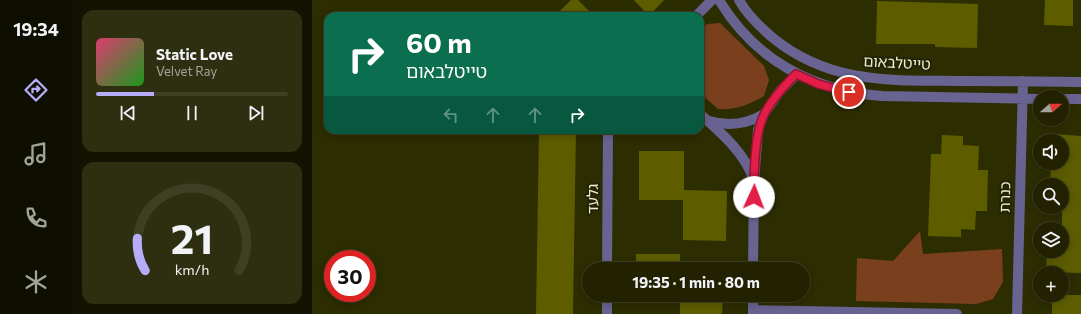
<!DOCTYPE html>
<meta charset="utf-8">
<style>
body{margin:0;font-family:Commissioner,"Noto Sans Hebrew",sans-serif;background:#2e2f11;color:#f1f3f6;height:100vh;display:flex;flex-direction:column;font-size:15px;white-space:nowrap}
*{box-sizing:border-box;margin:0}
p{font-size:13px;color:#a2a499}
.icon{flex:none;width:22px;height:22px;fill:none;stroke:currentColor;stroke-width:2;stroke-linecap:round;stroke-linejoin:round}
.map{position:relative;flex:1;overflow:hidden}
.panel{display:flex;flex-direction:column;gap:10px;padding:10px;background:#131301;width:240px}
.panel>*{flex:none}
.hud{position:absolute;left:12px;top:12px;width:380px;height:122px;border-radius:12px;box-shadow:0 2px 10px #0003,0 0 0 1px #3f3f24;background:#0b6e4f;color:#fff;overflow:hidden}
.needle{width:26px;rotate:70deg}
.fabs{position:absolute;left:721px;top:90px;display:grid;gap:8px}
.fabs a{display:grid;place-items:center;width:36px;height:36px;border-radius:50%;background:#222202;box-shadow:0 2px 10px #0003,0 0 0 1px #3f3f24;font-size:20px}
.speed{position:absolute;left:12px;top:250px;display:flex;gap:8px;font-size:20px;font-weight:700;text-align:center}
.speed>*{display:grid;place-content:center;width:52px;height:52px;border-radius:50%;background:#222202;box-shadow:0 2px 10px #0003,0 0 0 1px #3f3f24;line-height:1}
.speed .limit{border:6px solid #d22;background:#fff;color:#111}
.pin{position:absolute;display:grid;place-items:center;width:34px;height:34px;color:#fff;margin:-17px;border:2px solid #fff;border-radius:50%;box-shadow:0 1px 4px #0007}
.me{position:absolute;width:44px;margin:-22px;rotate:2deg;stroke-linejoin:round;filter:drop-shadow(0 0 3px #0008)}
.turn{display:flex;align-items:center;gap:14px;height:84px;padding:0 16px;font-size:18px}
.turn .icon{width:52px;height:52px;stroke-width:2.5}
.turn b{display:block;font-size:28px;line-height:34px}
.lanes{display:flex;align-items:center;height:38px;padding:0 16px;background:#0003;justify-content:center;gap:20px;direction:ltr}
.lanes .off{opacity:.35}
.panel .widget{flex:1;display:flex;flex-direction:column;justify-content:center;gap:6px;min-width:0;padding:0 14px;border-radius:12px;background:#2e2f11}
.panel .dial{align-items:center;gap:0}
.dial svg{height:104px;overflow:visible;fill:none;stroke:#3f3f24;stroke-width:7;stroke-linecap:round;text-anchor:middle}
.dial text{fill:#f1f3f6;stroke:none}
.song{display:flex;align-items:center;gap:12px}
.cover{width:48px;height:48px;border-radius:6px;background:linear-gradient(135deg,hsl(340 70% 55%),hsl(120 70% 35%))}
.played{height:4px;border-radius:2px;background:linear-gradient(90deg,#b6acf8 30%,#3f3f24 30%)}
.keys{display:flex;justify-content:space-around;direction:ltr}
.trip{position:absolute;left:270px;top:262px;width:228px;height:40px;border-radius:20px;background:#222202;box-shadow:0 2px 10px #0003,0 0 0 1px #3f3f24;font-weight:700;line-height:40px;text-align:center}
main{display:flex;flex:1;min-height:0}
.tabs{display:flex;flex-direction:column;width:72px;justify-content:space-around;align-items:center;background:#0e0e01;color:#a2a499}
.tabs .icon{width:28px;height:28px}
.tabs .active{color:#b6acf8}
.tabs b{font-size:18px;color:#f1f3f6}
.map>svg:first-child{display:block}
.green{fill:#7a401d}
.building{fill:#5d5d00}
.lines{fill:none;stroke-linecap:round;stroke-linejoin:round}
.minor{stroke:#696391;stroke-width:10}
.route-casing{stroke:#92132f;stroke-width:10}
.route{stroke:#e11d48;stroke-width:7}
.labels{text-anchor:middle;stroke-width:4;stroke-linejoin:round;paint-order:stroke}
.street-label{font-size:15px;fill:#edefc8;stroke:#23230a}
</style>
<main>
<nav class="tabs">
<b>19:34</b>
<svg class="icon active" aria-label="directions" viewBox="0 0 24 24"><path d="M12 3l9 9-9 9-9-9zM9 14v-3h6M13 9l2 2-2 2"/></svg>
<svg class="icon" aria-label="music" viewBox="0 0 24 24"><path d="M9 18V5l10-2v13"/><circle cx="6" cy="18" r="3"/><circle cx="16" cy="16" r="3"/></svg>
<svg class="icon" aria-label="phone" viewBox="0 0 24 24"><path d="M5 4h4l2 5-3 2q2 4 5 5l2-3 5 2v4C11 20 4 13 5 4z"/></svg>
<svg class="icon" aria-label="climate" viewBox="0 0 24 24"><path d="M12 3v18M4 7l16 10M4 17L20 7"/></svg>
</nav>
<section class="panel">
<div class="widget">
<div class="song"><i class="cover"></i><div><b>Static Love</b><p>Velvet Ray</p></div></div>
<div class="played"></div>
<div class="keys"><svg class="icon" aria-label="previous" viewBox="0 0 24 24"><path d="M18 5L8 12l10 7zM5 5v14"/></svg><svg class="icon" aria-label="pause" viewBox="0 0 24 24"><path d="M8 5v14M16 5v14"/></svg><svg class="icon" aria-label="next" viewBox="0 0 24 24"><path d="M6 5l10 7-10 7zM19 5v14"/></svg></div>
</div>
<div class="widget dial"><svg viewBox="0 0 100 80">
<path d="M14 69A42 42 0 1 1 86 69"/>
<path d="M14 69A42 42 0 0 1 8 44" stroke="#b6acf8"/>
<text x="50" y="56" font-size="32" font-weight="700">21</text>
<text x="50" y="72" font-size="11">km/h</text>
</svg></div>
</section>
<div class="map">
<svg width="769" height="314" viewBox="0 0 769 314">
<rect width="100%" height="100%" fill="#2d2d02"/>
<path class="green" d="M408,23L452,66L457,80L452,96C436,105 424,110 406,109L388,93V30L395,24Z
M608,231L611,254L690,249L691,282L681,299L664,304L544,301L545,258L581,261Z"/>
<path class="building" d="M259,0H266L282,16H243Z
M322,0H352L337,16Z
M733,0H761V26L732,25Z
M565,1L666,4L665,48L623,47V44H564Z
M227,130H264L261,314H224Z
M741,134L769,136V273L734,272L735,251H750V185H738L739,163H750V141H740Z
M630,135L651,136V145L667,146L666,170H676L675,211H664L663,230L649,229V237L616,236L619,154H629Z
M327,151H372V190L415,191L414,241L371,240V200H327Z
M324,254H368V269H324Z
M368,295H411L410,314H368Z
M740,295H769V314H740Z"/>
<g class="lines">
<path class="minor" d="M407,0C443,60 501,91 570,96L728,99
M427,0C435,15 448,27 461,38C519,85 581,80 651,81C690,81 730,81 769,82
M384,16L400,0
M750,99H769
M388,114C408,132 432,152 441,178
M397,121C418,127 435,124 452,114
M295,269L296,130
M441,269L442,181L446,130L452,114L468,91L484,75
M441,310L645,314
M295,314V295
M441,314V295
M705,314L711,81"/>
</g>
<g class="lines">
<defs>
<path id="route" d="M442,197C442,175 442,132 453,113C460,99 472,86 484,74L506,84L537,92"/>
</defs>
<use href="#route" class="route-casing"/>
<use href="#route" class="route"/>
</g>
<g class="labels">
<g class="street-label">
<text transform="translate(585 63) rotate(3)" y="5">טייטלבאום</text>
<text transform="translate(693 197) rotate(-89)" y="5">כנרת</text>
<text transform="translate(281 199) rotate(-90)" y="5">גלעד</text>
</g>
</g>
</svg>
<div class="fabs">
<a><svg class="needle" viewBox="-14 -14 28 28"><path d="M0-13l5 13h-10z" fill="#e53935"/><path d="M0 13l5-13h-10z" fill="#a2a499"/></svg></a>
<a><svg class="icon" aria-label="sound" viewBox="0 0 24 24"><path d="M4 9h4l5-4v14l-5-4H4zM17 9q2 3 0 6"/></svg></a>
<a><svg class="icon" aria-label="search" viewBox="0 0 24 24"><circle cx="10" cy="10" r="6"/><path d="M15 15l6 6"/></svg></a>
<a><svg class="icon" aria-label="layers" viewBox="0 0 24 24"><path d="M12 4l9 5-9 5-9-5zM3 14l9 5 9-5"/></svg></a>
<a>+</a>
</div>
<div class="speed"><div class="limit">30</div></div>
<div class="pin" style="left:537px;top:92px;background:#d93025"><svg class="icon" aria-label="arrive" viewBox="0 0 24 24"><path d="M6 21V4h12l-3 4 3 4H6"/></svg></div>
<svg class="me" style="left:442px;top:197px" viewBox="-20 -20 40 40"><circle r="19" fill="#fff"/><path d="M0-13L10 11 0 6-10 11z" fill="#e11d48"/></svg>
<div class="trip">19:35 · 1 min · 80 m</div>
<div class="hud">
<div class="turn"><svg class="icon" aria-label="right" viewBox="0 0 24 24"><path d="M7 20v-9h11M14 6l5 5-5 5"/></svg><div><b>60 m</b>טייטלבאום</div></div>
<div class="lanes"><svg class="icon off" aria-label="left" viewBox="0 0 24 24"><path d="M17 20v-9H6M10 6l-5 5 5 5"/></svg><svg class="icon off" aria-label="ahead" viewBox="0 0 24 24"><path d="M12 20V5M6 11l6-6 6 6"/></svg><svg class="icon off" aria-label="ahead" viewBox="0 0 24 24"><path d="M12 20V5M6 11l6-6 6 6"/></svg><svg class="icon" aria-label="right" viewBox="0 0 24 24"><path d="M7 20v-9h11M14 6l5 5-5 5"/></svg></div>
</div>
</div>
</main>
